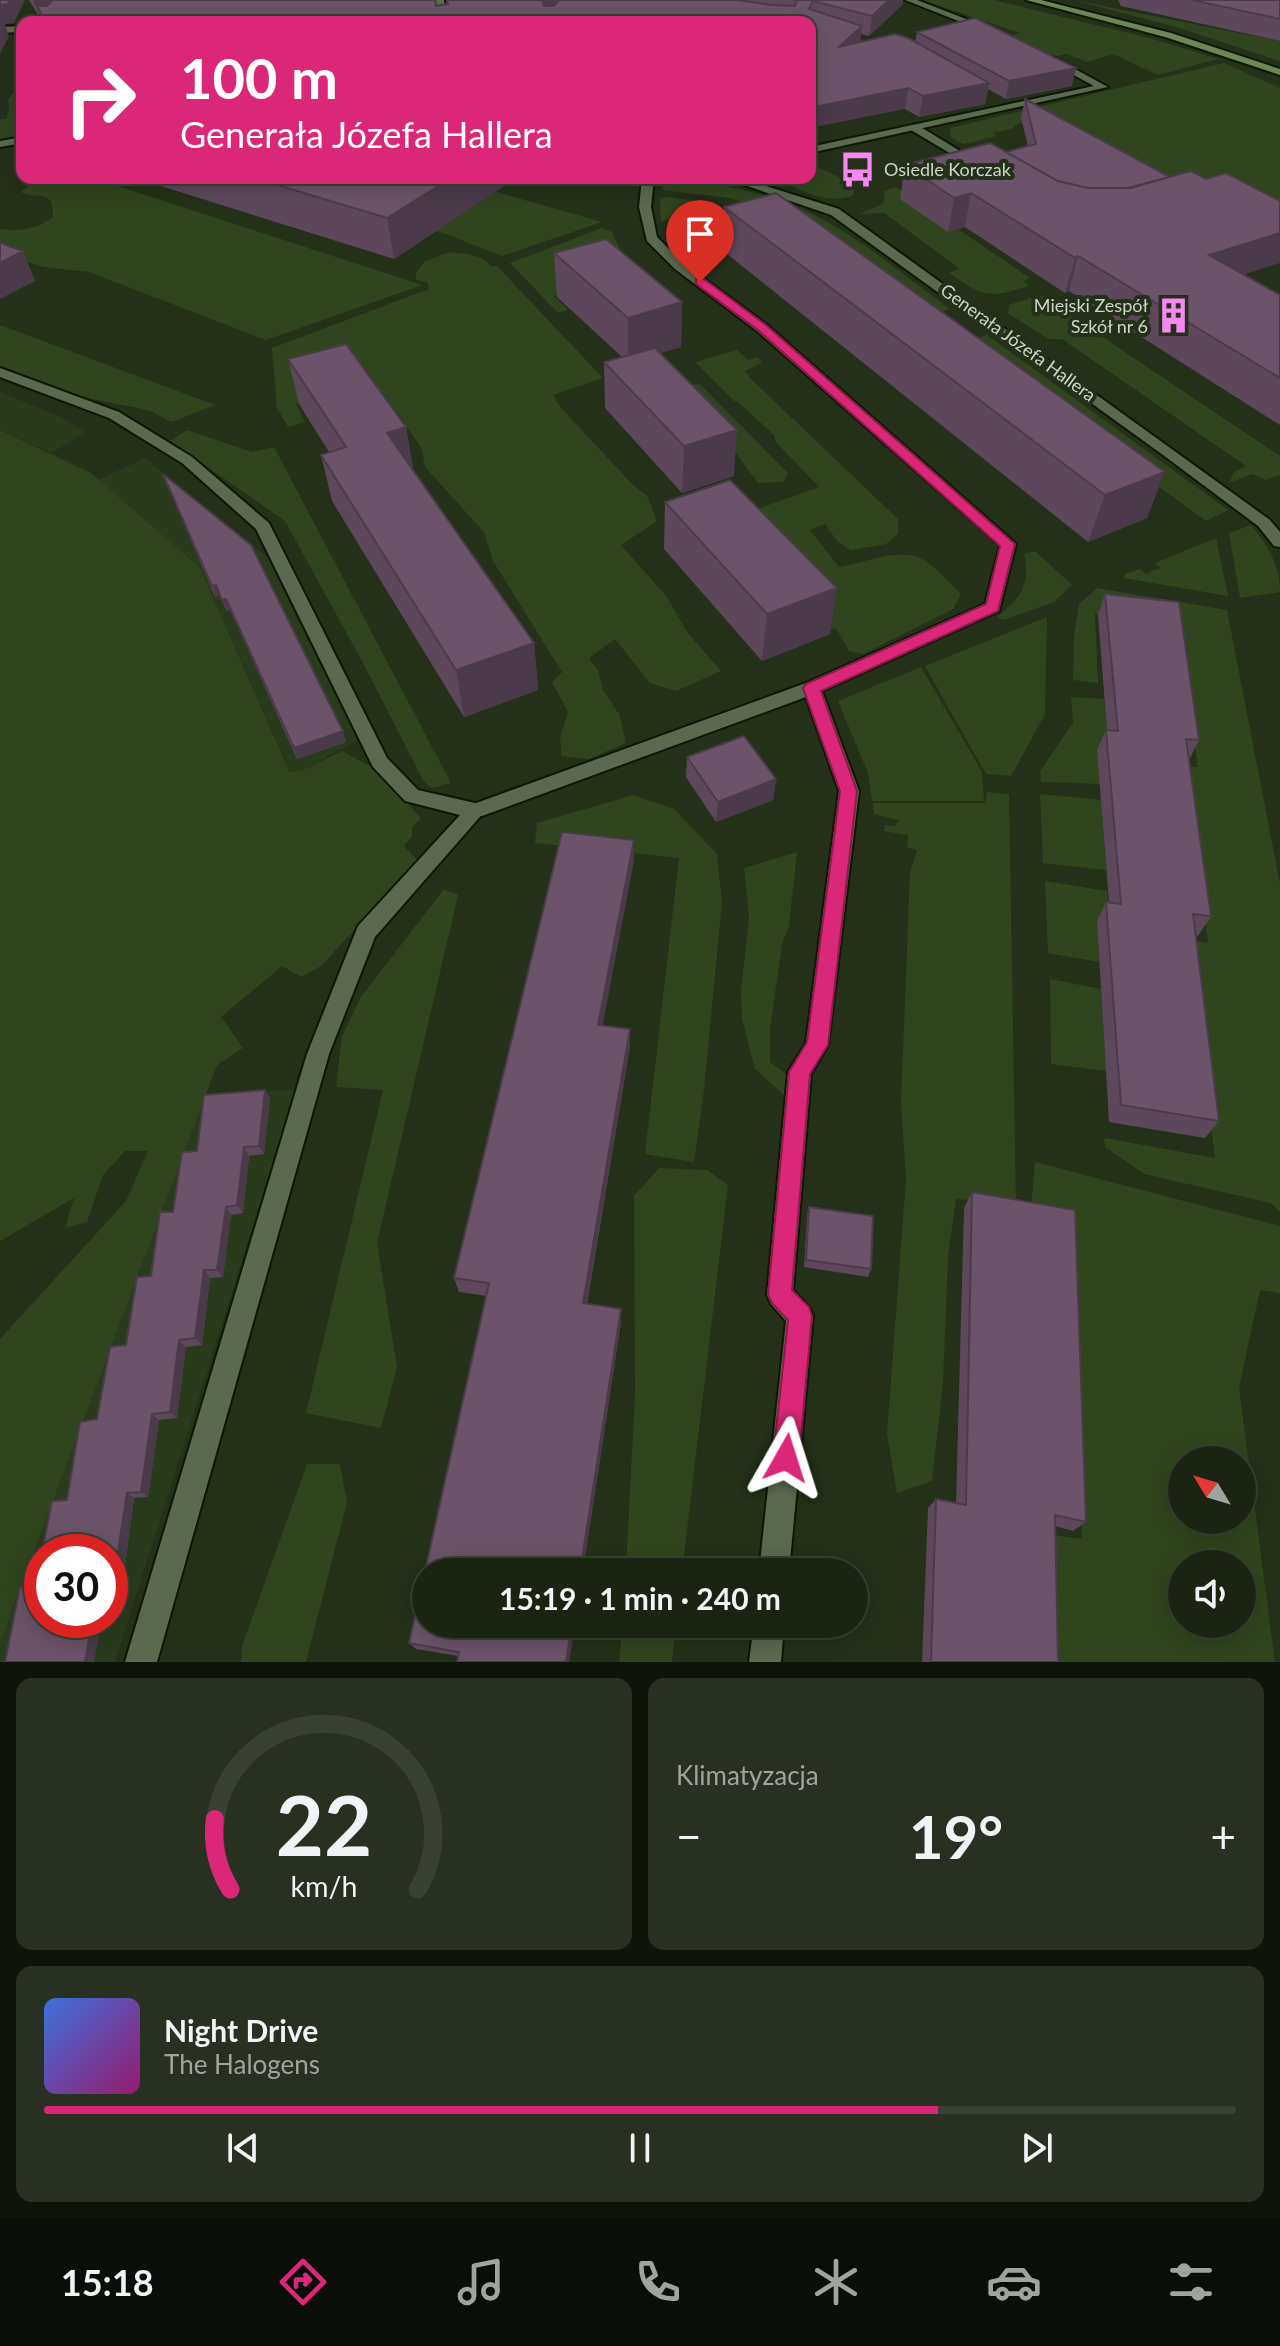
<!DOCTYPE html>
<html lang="pl">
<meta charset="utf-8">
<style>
body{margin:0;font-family:Lato,sans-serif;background:#283021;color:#f1f3f6;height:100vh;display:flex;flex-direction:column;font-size:30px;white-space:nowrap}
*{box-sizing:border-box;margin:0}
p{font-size:26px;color:#a0a4a0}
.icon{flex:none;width:44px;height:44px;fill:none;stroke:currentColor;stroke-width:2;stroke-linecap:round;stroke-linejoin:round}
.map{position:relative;height:1662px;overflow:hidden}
.sheet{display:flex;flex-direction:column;gap:16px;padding:16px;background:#0f140a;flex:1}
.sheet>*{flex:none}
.hud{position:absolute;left:16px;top:16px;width:800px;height:168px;border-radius:16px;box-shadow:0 4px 20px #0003,0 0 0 2px #394133;background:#db2777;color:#fff;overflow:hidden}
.needle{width:52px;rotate:308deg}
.tools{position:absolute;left:1168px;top:1446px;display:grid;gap:16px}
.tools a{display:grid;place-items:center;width:88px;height:88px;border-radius:50%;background:#1b2413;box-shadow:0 4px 20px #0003,0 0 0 2px #394133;font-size:40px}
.speed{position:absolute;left:24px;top:1534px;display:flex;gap:16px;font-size:40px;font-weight:700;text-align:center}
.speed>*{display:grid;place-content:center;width:104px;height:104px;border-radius:50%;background:#1b2413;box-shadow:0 4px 20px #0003,0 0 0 2px #394133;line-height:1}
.speed .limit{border:12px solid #d22;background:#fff;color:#111}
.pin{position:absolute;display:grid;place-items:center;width:68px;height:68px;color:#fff;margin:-82px -34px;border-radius:50% 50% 50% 0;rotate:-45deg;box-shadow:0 0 8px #0007}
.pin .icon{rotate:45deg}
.me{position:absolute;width:88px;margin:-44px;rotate:6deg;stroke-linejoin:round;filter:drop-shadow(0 0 6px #0008)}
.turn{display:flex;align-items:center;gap:28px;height:168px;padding:0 32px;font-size:36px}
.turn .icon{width:104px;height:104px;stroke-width:2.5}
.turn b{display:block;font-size:56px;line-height:68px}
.big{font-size:60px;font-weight:700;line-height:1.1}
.sheet .card{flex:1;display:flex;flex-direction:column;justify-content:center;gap:12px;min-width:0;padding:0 28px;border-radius:16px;background:#283021}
.sheet .dial{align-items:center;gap:0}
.dial svg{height:208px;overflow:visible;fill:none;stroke:#394133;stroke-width:7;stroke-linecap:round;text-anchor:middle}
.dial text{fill:#f1f3f6;stroke:none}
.song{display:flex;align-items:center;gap:24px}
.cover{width:96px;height:96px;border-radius:12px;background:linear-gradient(135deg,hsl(220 70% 55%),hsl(320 70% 35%))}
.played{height:8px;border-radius:4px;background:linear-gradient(90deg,#db2777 75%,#394133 75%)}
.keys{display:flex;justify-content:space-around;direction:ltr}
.heat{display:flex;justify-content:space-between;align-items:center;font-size:44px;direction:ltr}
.sheet .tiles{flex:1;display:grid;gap:16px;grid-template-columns:1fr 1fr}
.card:last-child{grid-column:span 2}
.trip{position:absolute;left:412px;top:1558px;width:456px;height:80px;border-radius:40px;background:#1b2413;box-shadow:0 4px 20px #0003,0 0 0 2px #394133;font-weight:700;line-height:80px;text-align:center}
.tab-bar{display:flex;height:128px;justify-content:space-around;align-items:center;background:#0b0e08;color:#a0a4a0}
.tab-bar .icon{width:56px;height:56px}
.tab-bar .active{color:#db2777}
.tab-bar b{font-size:36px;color:#f1f3f6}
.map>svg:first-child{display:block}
.built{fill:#2a3a1d;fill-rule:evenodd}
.green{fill:#30451d;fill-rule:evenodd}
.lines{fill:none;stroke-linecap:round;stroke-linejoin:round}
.lane-casing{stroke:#0d1803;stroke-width:4}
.street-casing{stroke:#0d1803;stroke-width:4}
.secondary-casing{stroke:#0d1803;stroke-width:4}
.lane{fill:#5b6950;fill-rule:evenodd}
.street{fill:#5b6950;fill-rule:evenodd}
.secondary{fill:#6c8656;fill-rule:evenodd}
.wall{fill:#5c485a}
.shaded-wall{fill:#4b3b4a}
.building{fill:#6b5469;stroke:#4b3b4a;stroke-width:2}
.route{fill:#db2777;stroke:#8e194d;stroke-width:2}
.labels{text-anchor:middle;stroke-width:8;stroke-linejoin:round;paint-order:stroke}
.far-poi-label{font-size:18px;fill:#cdd5c7;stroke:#243019;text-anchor:start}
.far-street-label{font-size:18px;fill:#cdd5c7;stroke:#243019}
</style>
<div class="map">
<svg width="1280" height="1662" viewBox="0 0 1280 1662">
<rect width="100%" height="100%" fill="#243019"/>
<path class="built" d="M0,392L61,417L85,432L52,453L0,430Z
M145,458L270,559L358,740L305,769L291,772L200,568L98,480Z
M296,1089L115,1662H0V1642L205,1096ZM42,1552H110V1620H42Z"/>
<path class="green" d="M922,0H993L1153,39L1218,59L1158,75L1113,54L1087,62L1067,54L1051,57L1010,36L1020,33Z
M1073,0L1280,41V61L1176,27Z
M1224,63L1280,88V213L1186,190L1050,116L1012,126L1015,128L993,133L997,136L964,144L951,138L950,128Z
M22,83V134L0,141V119H6L9,111L8,99Z
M810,166C826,169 843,178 854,190L853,195C833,205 798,193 782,178H810Z
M35,178H93L422,285L266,340L89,272L43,267L0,253V229C20,232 37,229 53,217C53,187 41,201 20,192L37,180Z
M259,178H448L602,222L502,256L446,234Z
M690,178C730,187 771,194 808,212C859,236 904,276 950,309L927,316L761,207L729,198L662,190L667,179Z
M896,187L1030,278L1023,281L1029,286C988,299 984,297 949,273L960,269L884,213L860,214L882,204L885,198L884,191Z
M666,197L704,202L707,203L661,222L660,199Z
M602,228L612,232L621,252V277L554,296L568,310L558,313L510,263Z
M449,252C465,254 481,254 492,267L496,265L603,378L553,395L561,408L633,485L647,496L657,521L621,545L667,597L687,632L721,671L676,691L650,683L615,639L589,658L598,670L603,690L620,716L626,743L589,759L562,756L560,738L568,712L552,682L562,672L493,561L484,532L425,467L422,449L398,413L388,402L359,387L296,404L305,422L288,427L277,408L272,348L429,289L427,282L416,280V273L424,262Z
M1040,295L1280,456V475L1266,480L1252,474L1229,483L1234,472L1246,466L1062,339H1048L1008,313L1009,305Z
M0,325L215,405L172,422L148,410L75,396L0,368Z
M987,335L1228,510L1206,521L963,344Z
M737,350L748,360L758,357L762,363L745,371L750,378L898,519V534L886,544L851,550L837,541L825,524L810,530L839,567C865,563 903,544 927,562C939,571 950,583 961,594L953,609L863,654L849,651L836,628L831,630L732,518L819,487L775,441V436L737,401H734L695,362Z
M700,384L788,473L783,482L758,483L686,386Z
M0,430L91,473L200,568L290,772L305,769L342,751L376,769L421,818L412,827V836L404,846L418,861L321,966L301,977L282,966L221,1017L243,1048L217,1065L0,1642V1339L126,1201L148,1151H125L103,1175L87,1222L65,1228L74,1198L0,1241Z
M187,430L252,452L274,447L451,783L432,788L424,782L362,661L285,521L170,441Z
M1251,525C1268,546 1280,565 1280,592L1240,598L1229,533Z
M1216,538L1228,596L1124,578L1125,574L1140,569L1146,574L1160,568L1155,563Z
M1035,551L1072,585L1054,602L1003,620L997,617C1020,599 1031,584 1024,554Z
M1097,588L1227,610L1280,884V1212L1271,1203L1144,1174L1105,1147L1104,1138L1215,1158L1188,940L1208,943L1184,766L1198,767L1175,622L1095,614L1098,683L1073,680L1074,635L1079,604Z
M1047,617L1045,714L1011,776L986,774L925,666Z
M921,667L982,772L984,801H872L868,773L838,701Z
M1071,697L1104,699L1109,752L1097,751L1100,784L1041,782L1040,771L1073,723Z
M987,792L1009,794L1016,1204L956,1199L948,1256L943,1384L932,1481L897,1493L887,1434L906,1179L901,1102L910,872L917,851L907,847L908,835L884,831L885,825L895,826L899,820L874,814L873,803H985Z
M1040,794L1101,800L1106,870L1043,863Z
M633,795L674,809L717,854L722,902L704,1090L694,1162L645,1154L679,858L535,843L537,823Z
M797,852L789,926L782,944L770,1029V1062L793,1079L784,1095L755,1069L742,1019L741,990L749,917L744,868Z
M1045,881L1107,891L1110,923L1097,922L1099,962L1048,953Z
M444,889L458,895L377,1243L397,1367L381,1428L306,1413L383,1090L336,1087L342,1036L361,997Z
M1050,979L1101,989L1106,1071L1051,1064Z
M1035,1162L1280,1226V1293L1260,1290L1239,1388L1275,1662H1055L1052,1535L1082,1539L1070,1218L1031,1207ZM1182,1460H1242V1520H1182ZM1182,1564H1242V1624H1182Z
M659,1168L707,1170L728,1185L682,1572H626L635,1394L634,1196Z
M307,1464H340L347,1502L306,1662H241L242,1646Z
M623,1624H676L672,1662H619Z"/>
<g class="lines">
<defs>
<path id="lane" d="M436,0H444L448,22H438Z
M22,26V32L0,33V27Z
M911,126H919L983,165L973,167L911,130Z
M0,368L119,412L192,457L269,523L387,758L418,790L475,803L482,806L485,811L375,937L329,1054L157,1662H125L307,1054L358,926L460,815L405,801L373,767L256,529L182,463L109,418L0,377Z"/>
<path id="street" d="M905,0H917L997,31L989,33Z
M1053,57L1108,87L810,153V147L1094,86L1050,62Z
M22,137V143L0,147V141Z
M642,178H654L651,207L657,237L683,263L767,325L1016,544L999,611L822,691L859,791L828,1045L811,1074L793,1290L809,1307L813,1316L789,1572H759L786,1321L771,1304L767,1295L788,1072L806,1043L839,791L806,697L482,816H468L465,811L468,806L806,683L985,604L1000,545L757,331L675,269L647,241L639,207Z
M724,178H741L839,209L1270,520L1280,532V547L1274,546L1258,526L1163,455L831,215Z
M754,1624H784L781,1662H749Z"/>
<path id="secondary" d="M1026,0H1041L1171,33L1280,69V75L1165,37Z"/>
</defs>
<use href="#lane" class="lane-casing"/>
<use href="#street" class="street-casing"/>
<use href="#secondary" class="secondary-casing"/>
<use href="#lane" class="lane"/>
<use href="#street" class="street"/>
<use href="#secondary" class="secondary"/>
</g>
<path class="wall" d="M29,0H435L436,6L447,5L446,0H903V4L869,36L861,34L860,42H915L917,32L1072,86L1006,99L988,89L985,104L919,117L905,109L810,22H42Z
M1118,0H1280V41L1121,6Z
M1025,99L1244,275L1280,295V425L1069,291L1065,293L965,227L948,232L900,199L905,165L1006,152L1028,146L1021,118Z
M135,178H516L394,259Z
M724,207L1147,518L1088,542L722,250Z
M554,253L682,302L681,347L660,353L734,476L682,493L605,408L604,362L622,357L557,297Z
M288,359L406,427L413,471L534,643L538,690L464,717L332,501L321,455L329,452L299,404Z
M163,474L346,742L297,759L230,610L226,611L220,595L215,597Z
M665,502L830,634L762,661L664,549Z
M1105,594L1199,740L1189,760L1211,916L1198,936L1196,935L1219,1121L1205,1138L1109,1122L1097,921L1106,902H1109L1097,750L1106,730H1107L1098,615Z
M687,757L776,779L773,800L716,822L686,777Z
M634,840V860L602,1026L630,1029V1047L587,1304L621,1322L569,1662H457L458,1656L416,1649L409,1643L487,1296L459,1292L454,1278Z
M265,1090L270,1099L264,1154L249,1156L243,1213L231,1215L223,1277L210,1278L202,1345L186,1347L177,1418L159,1420L148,1497L134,1498L123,1581L110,1582V1552L67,1500L126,1345L173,1212L197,1151Z
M972,1192L1086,1522L1073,1531L1055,1526L1058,1662H922L928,1508L936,1499L956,1503L964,1208Z
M809,1207L871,1269L868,1277L804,1267L807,1215Z"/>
<path class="shaded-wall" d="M10,0H25L14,23L5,24L9,36L0,54V5Z
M35,0H53L44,18L37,6L41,20L34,1Z
M542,0H558L543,20Z
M889,0H903V4L869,36L872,16Z
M862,26L860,46L839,47Z
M1076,68L1072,86L1006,99L1009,81Z
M989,83L985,104L919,117L923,96Z
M908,88L905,109L810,128V108Z
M451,178H516L394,259L387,218Z
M971,193L965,227L948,232L954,198Z
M1280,233V263L1196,290L1209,255Z
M23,251L35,281L0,299V263Z
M1078,256L1069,291L1065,293L1075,258Z
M682,302L681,347L628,363V318Z
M406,427L414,473L387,433Z
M737,430L734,476L682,493L684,446Z
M1165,472L1147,518L1088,542L1105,495Z
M216,585L220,595L215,597L212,586Z
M837,588L830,634L762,661L767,614Z
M226,599L230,610L226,611L222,600Z
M534,643L538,690L464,717L456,670Z
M343,731L346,742L297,759L294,748Z
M776,779L773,800L716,822L718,802Z
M634,840V860L599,1044L598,1025Z
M630,1029V1047L584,1317L583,1303Z
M265,1090L270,1099L264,1154L259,1146Z
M244,1147L249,1156L243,1213L237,1205Z
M226,1207L231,1215L223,1277L217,1270Z
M204,1270L210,1278L202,1345L195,1338Z
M621,1309V1322L583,1572H580Z
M179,1340L186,1347L177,1418L170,1412Z
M152,1414L159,1420L148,1497L141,1492Z
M127,1493L134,1498L123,1581L114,1577Z
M92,1620H101L94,1662H85Z
M572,1624H575L569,1662H566Z"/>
<path class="building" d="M0,0H10L8,4L0,5Z
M53,0H435L436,6L448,4L447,0H542L544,6H554L559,0H738L771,5L795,6L797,1L793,0H889L872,16L813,1L809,9L862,26L839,47L895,34L908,38L989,83L923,96L908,88L810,108V22H46L37,6H47Z
M1192,0H1280V19Z
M975,18L1076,68L1009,81L917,32Z
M1025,99L1170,177L1128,188H1088L1058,181L1006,152L1036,144Z
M990,143L1058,181L1088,188H1130L1191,171L1206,179L1226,173L1280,201V233L1209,255L1280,295V378L1078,256L1075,258L971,193L954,198L905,165Z
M254,178H451L387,218Z
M776,193L1165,472L1105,495L724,207Z
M606,239L682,302L628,318L554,253Z
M0,243L23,251L0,263Z
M346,344L406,427L387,433L534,643L456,670L321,455L346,447L288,359Z
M655,348L737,430L684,446L604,362Z
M163,474L251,545L343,731L294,748L226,599L222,600L216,585L212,586Z
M730,480L837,588L767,614L665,502Z
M1105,594L1179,602L1199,740L1186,739L1211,916L1193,914L1219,1121L1121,1105L1106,902L1121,904L1106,730L1118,731Z
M744,736L776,779L718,802L687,757Z
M562,832L634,840L598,1025L630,1029L583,1303L621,1309L580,1572H426V1624H572L566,1662H457L459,1652L409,1643L489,1283L454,1278Z
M265,1090L259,1146L244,1147L237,1205L226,1207L217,1270H204L195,1338L179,1340L170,1412L152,1414L141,1492L127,1493L114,1577L110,1578V1552H42L52,1501L67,1500L80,1422L97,1419L110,1347L126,1345L137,1277L151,1276L160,1212H173L182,1152L197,1151L204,1095Z
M972,1192L1075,1210L1086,1522L1055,1515L1058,1662H931L936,1499L966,1505Z
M809,1207L873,1216L871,1269L806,1260Z
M42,1553V1620H92L85,1662H5L20,1587L36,1585Z"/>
<path class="route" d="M696,279H704L766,325L1015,544L998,611L821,691L857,791L828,1045L810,1074L792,1290L809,1307L812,1316L799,1458L795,1467L786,1471L777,1467L773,1458L788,1320L772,1303L768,1295L789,1072L807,1042L840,791L803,688L806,684L986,604L1000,546L758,330L696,284Z"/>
<defs>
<symbol id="bus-bare" viewBox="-9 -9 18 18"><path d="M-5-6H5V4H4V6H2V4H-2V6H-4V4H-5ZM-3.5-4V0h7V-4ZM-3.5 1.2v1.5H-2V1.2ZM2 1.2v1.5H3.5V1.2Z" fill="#f589ef" stroke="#243019" stroke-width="2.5" paint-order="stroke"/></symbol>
<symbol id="building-bare" viewBox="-9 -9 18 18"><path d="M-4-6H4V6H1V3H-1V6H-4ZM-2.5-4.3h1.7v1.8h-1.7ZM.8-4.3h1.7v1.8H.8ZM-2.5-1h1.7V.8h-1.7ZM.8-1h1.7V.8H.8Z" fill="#f589ef" stroke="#243019" stroke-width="2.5" paint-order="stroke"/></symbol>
</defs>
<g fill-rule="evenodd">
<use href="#bus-bare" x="832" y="144" width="51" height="51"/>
<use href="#building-bare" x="1148" y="290" width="51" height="51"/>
</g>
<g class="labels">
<g class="far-poi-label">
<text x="884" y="176">Osiedle Korczak</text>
<text x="1148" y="312" text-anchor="end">Miejski Zespół<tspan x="1148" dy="21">Szkół nr 6</tspan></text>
</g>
<g class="far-street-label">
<text transform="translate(1018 343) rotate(36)" y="6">Generała Józefa Hallera</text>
</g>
</g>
</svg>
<div class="tools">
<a><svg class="needle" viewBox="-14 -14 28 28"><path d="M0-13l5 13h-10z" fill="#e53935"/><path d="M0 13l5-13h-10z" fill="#a0a4a0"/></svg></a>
<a><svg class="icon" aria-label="sound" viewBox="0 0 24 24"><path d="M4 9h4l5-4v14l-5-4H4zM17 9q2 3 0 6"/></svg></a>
</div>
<div class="speed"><div class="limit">30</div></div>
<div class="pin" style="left:700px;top:282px;background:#d93025"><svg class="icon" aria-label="arrive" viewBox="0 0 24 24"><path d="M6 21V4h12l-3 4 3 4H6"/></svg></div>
<svg class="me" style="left:786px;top:1458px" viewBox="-20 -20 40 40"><path d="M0-17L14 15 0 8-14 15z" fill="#db2777" stroke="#fff" stroke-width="4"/></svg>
<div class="trip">15:19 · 1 min · 240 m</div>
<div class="hud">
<div class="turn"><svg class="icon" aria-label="right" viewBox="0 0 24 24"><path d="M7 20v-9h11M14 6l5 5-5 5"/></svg><div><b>100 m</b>Generała Józefa Hallera</div></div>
</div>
</div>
<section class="sheet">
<div class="tiles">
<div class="card dial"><svg viewBox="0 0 100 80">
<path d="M14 69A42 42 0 1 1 86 69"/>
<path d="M14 69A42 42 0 0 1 8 42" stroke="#db2777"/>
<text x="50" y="56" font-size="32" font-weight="700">22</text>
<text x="50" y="72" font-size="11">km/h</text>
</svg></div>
<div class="card"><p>Klimatyzacja</p>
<div class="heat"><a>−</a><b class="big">19°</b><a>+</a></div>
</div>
<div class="card">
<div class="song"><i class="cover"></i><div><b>Night Drive</b><p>The Halogens</p></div></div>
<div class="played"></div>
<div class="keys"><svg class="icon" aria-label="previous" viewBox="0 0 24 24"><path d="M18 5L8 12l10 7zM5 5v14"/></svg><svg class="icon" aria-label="pause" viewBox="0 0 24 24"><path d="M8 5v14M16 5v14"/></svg><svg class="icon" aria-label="next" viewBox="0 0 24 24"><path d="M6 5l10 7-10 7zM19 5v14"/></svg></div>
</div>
</div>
</section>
<nav class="tab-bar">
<b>15:18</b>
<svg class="icon active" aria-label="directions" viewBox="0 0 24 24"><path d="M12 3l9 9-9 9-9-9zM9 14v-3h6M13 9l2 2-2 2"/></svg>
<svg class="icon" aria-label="music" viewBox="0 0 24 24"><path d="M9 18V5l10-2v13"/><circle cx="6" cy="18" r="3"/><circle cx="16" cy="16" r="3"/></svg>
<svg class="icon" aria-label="phone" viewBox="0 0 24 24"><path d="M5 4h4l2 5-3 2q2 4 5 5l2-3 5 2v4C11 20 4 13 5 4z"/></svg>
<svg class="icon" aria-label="climate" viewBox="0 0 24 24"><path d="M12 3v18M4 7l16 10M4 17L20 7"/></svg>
<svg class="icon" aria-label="car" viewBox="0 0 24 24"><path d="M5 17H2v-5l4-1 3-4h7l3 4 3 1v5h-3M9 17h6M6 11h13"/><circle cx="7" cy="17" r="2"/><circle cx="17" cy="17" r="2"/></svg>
<svg class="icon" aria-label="filters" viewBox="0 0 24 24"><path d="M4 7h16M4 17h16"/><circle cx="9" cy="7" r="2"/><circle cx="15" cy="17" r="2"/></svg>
</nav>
